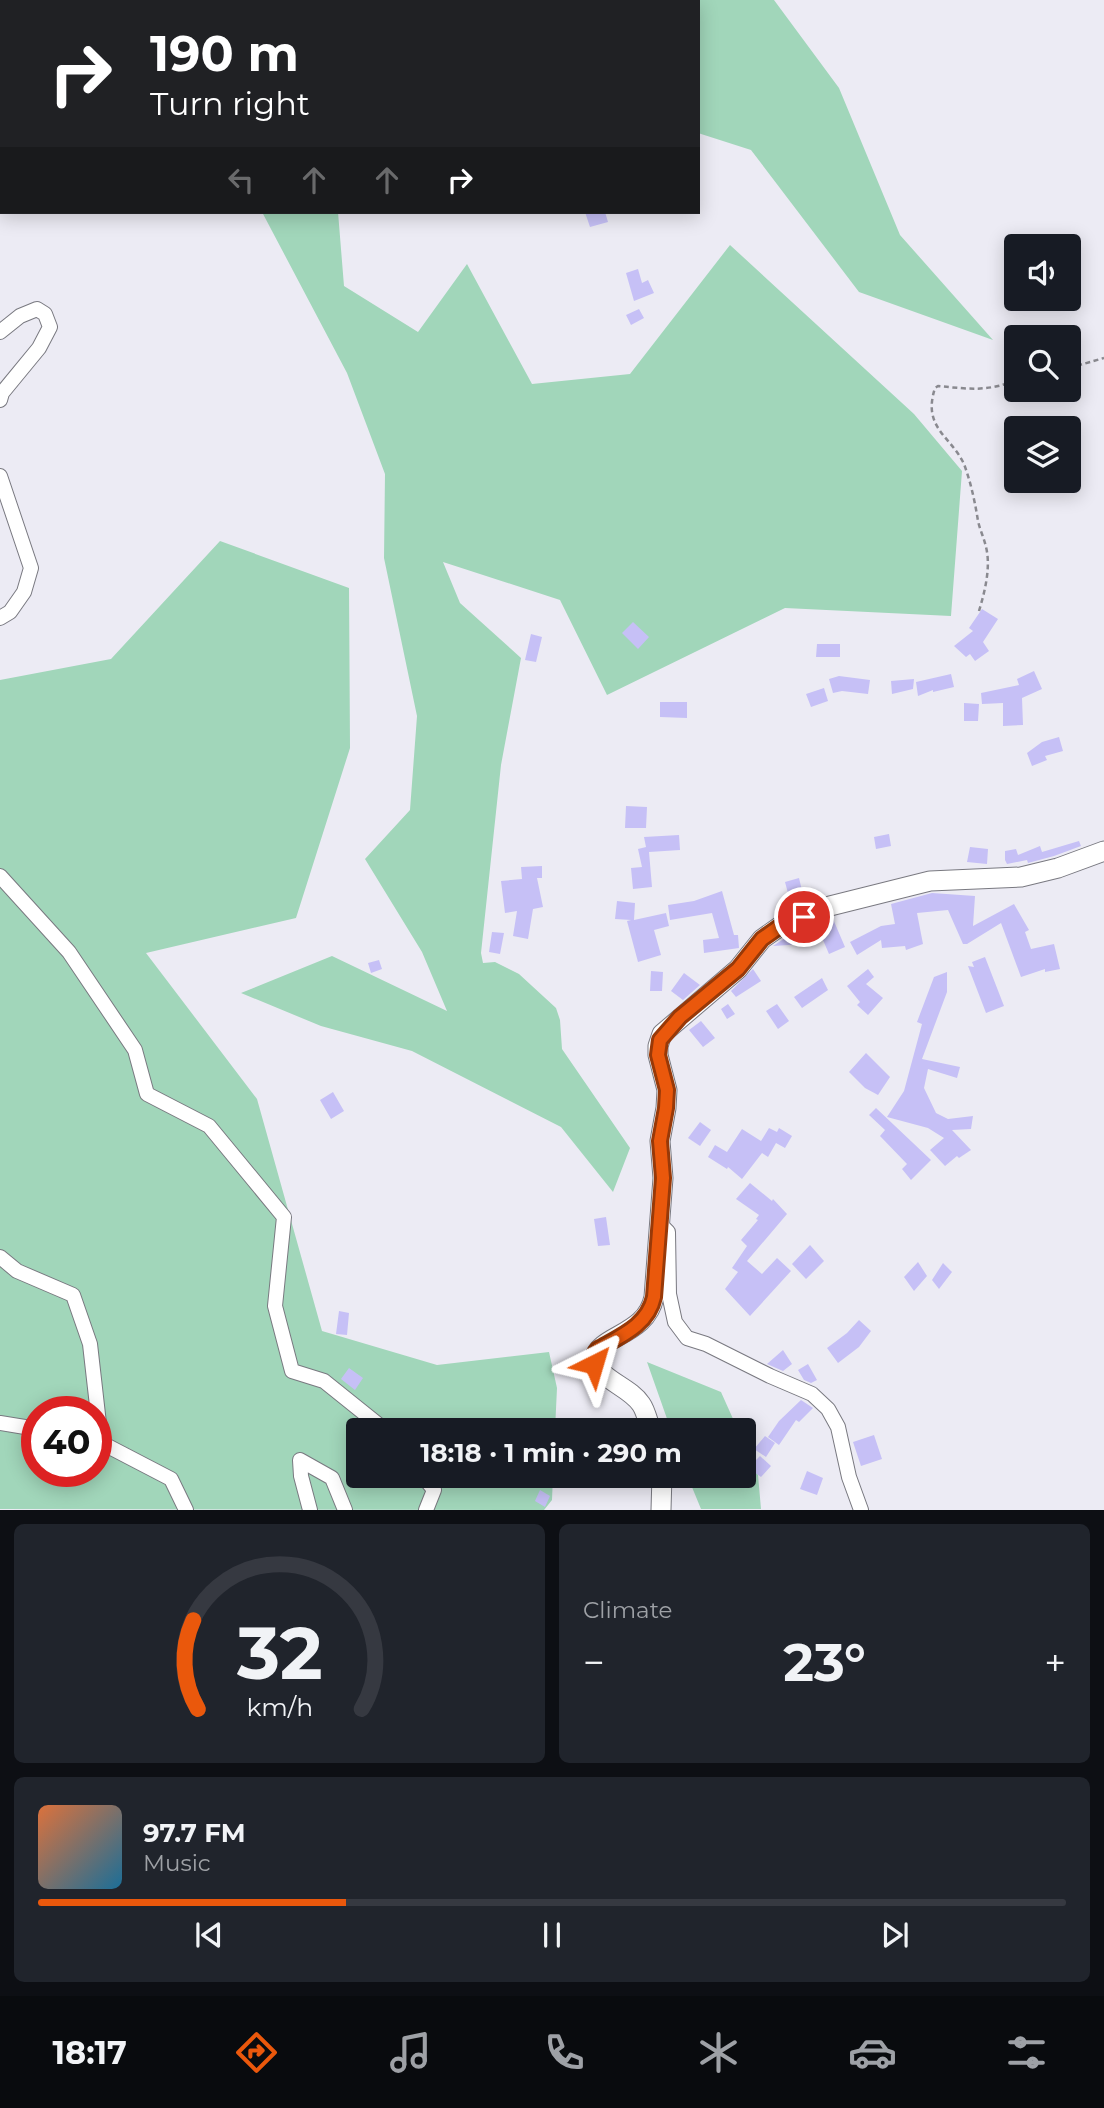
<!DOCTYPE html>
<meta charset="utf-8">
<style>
body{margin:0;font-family:Montserrat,sans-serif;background:#20242c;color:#f1f3f6;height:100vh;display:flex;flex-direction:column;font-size:26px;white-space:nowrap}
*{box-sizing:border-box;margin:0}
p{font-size:23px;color:#9ea1a6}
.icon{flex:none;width:38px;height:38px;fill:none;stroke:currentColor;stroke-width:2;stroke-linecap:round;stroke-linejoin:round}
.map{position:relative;height:1510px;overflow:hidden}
.sheet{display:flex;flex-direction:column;gap:14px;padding:14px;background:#0d0f14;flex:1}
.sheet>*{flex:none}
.guide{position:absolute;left:0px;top:0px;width:700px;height:214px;box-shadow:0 4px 18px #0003;background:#202124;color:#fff;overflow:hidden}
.tools{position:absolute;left:1004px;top:234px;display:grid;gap:14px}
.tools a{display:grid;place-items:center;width:77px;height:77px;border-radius:7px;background:#171b24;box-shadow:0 4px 18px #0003;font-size:35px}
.speed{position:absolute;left:21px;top:1396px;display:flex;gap:14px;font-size:35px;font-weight:700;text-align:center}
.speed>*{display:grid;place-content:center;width:91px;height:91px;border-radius:50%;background:#171b24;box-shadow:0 4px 18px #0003;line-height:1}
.speed .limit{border:10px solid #d22;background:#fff;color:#111}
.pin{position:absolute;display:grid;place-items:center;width:60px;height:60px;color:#fff;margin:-30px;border:4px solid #fff;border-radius:50%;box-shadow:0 2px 7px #0007}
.me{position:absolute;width:77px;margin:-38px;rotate:40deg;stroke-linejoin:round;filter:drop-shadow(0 0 5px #0008)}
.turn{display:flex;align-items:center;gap:24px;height:147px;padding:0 35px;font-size:32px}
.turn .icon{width:91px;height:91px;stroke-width:2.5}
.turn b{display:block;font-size:49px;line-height:60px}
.lanes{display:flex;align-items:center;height:66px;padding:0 35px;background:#0003;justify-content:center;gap:35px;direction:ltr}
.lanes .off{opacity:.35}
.big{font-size:52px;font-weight:700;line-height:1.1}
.sheet .widget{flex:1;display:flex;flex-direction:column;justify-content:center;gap:10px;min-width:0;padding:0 24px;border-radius:10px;background:#20242c}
.sheet .dial{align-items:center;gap:0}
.dial svg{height:182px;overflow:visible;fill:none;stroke:#363941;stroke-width:7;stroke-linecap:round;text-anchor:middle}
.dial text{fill:#f1f3f6;stroke:none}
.song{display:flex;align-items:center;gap:21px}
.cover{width:84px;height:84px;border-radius:10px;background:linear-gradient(135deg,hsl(20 70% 55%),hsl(200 70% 35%))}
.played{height:7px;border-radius:4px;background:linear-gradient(90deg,#ea580c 30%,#363941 30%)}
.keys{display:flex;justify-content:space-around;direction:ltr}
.heat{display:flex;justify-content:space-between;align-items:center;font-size:38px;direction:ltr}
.sheet .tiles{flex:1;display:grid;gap:14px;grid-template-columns:1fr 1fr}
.widget:last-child{grid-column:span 2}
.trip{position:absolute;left:346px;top:1418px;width:410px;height:70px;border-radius:7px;background:#171b24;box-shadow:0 4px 18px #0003;font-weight:700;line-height:70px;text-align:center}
.dock{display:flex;height:112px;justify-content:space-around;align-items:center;background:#090b0e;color:#9ea1a6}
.dock .icon{width:49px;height:49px}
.dock .selected{color:#ea580c}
.dock b{font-size:32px;color:#f1f3f6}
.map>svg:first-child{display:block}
.green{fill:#a1d6ba;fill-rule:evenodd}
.building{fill:#c6c0f6}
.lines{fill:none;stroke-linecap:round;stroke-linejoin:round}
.street-casing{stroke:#797980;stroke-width:16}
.secondary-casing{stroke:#797980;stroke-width:21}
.path{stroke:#89898f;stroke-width:2.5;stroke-dasharray:5 3.5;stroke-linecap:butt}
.street{stroke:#fff;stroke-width:14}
.secondary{stroke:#fff;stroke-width:19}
.route-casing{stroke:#983908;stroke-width:18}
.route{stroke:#ea580c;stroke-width:12}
</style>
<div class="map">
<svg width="1104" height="1510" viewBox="0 0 1104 1510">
<rect width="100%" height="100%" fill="#ecebf4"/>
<path class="green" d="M614,0H774L839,88L900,235L993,340L859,292L751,150L698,133V2Z
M262,212H338L344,286L418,332L467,264L532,384L630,374L730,245L914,414L962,471L951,616L785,608L607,695L560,600L443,562L460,603L521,658L501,765L481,953L483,963L495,962L519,974L556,1008L560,1020L562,1049L630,1148L613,1192L561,1127L412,1051L321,1026L241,993L332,956L447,1011L422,952L365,859L410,810L417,716L384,558L385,474L347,373Z
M220,541L349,588L350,748L296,918L146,953L257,1099L322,1331L437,1365L549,1352L557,1388L555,1430H359V1475H553L552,1500L544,1510L0,1509V680L111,659ZM37,1412H96V1472H37Z
M647,1362L721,1392L738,1430H671Z
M744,1444L758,1475L761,1509H701L687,1475H744Z"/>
<path class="building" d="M585,212H605L608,222L590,227Z
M638,269L642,283L648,280L654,293L634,301L626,273Z
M639,309L644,318L631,325L626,315Z
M982,609L998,619L983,642L989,651L975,661L970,654L966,657L954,646L973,631L969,628Z
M633,622L649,637L638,649L622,633Z
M531,634L542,637L536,662L525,660Z
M817,644H840V657H816Z
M1034,671L1042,689L1022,698L1023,725L1003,726V703L982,704L981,693L1019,685L1017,679Z
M951,674L954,687L933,692V690L918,696L916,682Z
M839,676L870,680L868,694L842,691L833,693L829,679Z
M914,679L913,689L892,694L891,681Z
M824,688L828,701L811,707L806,694Z
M660,702H687V718L660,717Z
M964,703L979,704L978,721H964Z
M1059,737L1063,751L1045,756L1047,760L1032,766L1027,753L1042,742Z
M626,806L647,807L646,828H625Z
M889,834L891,846L876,849L874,837Z
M679,835L680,850L649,852L652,887L633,889L631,868L642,867L638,849L646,847L644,837Z
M1079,841L1081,846L1054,856L1028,863L1027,860L1007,864L1005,860V851L1016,849L1018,855L1040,846L1042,852Z
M970,847L988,849L987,864L967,862Z
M542,866V878H537L543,907L533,909L528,939L513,936L517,911L505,913L501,881L522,879L521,867Z
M799,878L805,903L792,908L785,882Z
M722,891L734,935H738L739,948L704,953L703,940L719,938L712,913L670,920L668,905L694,901Z
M932,893L975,896L973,926L1014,904L1029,930L1025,932L1031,949L1054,944L1060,969L1045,972V969L1021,977L1001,923L967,944H963L948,910L917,913L923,944L906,950L905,946L882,948L881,940L857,955L850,942L881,926L895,924L891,904Z
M617,901L635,903L634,920L666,913L669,926L654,930L661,955L638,962L627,921L631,920L615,919Z
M833,919L845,947L829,954L817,926Z
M492,932L504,933L500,954L489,952Z
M798,932L804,944L773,946L785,938Z
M985,957L1004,1006L986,1013L968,966L974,967L972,962Z
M379,960L382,969L371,973L368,963Z
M753,969L761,981L736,997L731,991Z
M868,969L874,977L866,984L883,998L868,1015L857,1005L860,1002L847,986Z
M651,971L663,972L662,991H650Z
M947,972V992L922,1059L960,1067L957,1078L928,1069L924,1088L936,1113L948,1119L973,1116L971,1129L952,1130L971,1150L959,1158L957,1156L945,1166L930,1150L944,1138L928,1128L887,1117L904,1091L922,1024L917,1022L934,977Z
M684,973L700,985L683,1000L671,991Z
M822,978L828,990L802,1008L794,997Z
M728,1004L735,1014L727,1019L721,1009Z
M777,1004L789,1021L778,1029L766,1011Z
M701,1021L715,1038L703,1047L689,1030Z
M866,1053L890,1077L878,1095L865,1088L849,1072Z
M333,1092L344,1111L331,1119L320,1100Z
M876,1108L931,1160L911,1180L902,1169L907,1164L880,1136L885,1130L869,1115Z
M700,1122L711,1130L700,1146L688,1138Z
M769,1128L777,1132L779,1128L792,1136L785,1148L776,1143L768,1157L762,1153L742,1179L728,1167L727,1169L708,1157L715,1145L727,1152L742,1129L761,1141Z
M750,1183L772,1201L773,1199L787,1214L747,1261L762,1274L777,1258L791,1271L750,1316L725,1289L738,1272L732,1268L747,1246L741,1240L758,1220L756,1219L759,1215L736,1199Z
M606,1217L610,1245L598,1246L594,1219Z
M810,1245L824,1261L806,1279L792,1264Z
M918,1262L927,1276L914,1291L904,1277Z
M943,1263L952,1272L939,1289L932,1280Z
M339,1311L349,1313L347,1335L336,1334Z
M859,1320L871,1331L859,1347L838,1363L827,1348L847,1333Z
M783,1350L792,1364L783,1371L767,1364Z
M808,1364L817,1380L811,1383L804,1380L798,1370Z
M349,1368L363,1378L355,1390L341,1379Z
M801,1400L813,1408L799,1422L796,1420L779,1445L768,1437L779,1421Z
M874,1435L882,1459L861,1466L853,1442Z
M765,1436L775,1443L766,1457L754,1449Z
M760,1456L771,1466L761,1477L748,1468Z
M807,1471L823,1478L817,1495L800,1489Z
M540,1490L550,1496L545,1507L535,1501Z"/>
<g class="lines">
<defs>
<path id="street" d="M10,2L11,0
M0,23L2,20
M0,332L20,316L37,309L45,314L50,327L39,348L2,393L0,400
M0,476L31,568L24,592L10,612L0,618
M0,876L69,952L135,1050L147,1094L209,1126L284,1217L275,1306L292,1371L324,1381L385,1430
M663,1227L668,1232L669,1294L675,1322L687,1338L706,1344L770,1376L812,1394L828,1409L838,1427L849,1477L861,1510
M0,1257L17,1271L73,1295L90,1344L101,1441
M0,1423L37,1429
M96,1440L171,1479L186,1510
M422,1475L434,1490L426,1510
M310,1510L301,1476L300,1460L332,1478L345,1510"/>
<path id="secondary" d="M651,1430C648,1422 646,1411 641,1404C629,1386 599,1380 594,1359C600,1334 646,1336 654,1297L663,1178L660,1141L666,1108L667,1090L658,1055V1046L662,1034L738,969L762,939L779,927L830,906L930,881L1021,877L1058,868L1104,851
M661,1510L662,1475"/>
</defs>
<use href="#street" class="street-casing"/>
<use href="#secondary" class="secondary-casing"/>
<path class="path" d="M1069,368L1104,358
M979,611C985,591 991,567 986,547C984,538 980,530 978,521C975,502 971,483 964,464C951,436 922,428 935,388L938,386C970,389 986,392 1017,380"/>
<use href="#street" class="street"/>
<use href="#secondary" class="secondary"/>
</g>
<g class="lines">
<defs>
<path id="route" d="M594,1364L595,1353L598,1349C621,1336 648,1325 654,1297L663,1178L660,1141L666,1108L667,1090L658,1055L660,1040L680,1017L738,969L762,939L779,927L804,917"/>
</defs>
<use href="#route" class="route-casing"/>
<use href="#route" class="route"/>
</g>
</svg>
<div class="tools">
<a><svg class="icon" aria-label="sound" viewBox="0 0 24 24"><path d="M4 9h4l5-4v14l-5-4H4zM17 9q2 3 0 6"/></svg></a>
<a><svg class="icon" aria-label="search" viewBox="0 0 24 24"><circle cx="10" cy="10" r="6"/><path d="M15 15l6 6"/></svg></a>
<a><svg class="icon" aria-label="layers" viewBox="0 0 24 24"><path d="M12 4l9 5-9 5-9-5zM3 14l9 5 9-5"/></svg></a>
</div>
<div class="speed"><div class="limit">40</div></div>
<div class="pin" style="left:804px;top:917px;background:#d93025"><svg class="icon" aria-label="arrive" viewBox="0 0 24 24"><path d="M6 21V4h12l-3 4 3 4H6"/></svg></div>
<svg class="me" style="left:594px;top:1364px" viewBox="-20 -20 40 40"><path d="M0-17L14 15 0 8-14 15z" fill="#ea580c" stroke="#fff" stroke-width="4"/></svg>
<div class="trip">18:18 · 1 min · 290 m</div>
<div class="guide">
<div class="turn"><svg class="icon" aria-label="right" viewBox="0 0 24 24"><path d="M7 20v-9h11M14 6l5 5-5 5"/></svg><div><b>190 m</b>Turn right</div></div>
<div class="lanes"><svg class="icon off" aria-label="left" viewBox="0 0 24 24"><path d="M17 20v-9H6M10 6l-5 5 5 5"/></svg><svg class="icon off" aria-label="ahead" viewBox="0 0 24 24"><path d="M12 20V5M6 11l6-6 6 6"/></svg><svg class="icon off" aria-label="ahead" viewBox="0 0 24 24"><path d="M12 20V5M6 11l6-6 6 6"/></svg><svg class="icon" aria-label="right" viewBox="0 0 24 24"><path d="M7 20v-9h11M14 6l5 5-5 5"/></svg></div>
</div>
</div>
<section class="sheet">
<div class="tiles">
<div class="widget dial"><svg viewBox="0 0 100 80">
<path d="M14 69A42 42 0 1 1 86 69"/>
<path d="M14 69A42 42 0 0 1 12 30" stroke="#ea580c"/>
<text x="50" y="56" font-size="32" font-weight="700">32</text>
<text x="50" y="72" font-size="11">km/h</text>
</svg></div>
<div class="widget"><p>Climate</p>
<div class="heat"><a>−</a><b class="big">23°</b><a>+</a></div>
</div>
<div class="widget">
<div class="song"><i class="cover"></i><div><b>97.7 FM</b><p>Music</p></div></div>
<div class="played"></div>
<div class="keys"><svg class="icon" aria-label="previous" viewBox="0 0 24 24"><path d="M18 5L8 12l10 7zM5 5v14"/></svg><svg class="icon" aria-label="pause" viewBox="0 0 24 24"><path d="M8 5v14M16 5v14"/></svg><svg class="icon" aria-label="next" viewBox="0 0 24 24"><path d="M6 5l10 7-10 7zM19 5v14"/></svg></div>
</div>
</div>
</section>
<nav class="dock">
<b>18:17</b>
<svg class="icon selected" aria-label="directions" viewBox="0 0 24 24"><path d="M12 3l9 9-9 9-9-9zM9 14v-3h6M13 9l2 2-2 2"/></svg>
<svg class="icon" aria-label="music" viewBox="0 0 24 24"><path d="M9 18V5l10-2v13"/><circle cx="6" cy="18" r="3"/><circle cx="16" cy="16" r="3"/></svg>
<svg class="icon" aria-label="phone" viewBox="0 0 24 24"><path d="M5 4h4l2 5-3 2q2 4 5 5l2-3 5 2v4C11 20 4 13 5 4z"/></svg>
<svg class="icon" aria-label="climate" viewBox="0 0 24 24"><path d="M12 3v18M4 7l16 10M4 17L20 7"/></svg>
<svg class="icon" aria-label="car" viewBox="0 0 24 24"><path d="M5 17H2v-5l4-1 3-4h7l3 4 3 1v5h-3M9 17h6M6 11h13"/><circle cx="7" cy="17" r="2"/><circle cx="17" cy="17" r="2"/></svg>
<svg class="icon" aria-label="filters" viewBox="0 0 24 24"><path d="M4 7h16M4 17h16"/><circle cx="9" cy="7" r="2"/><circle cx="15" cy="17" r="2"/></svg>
</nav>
